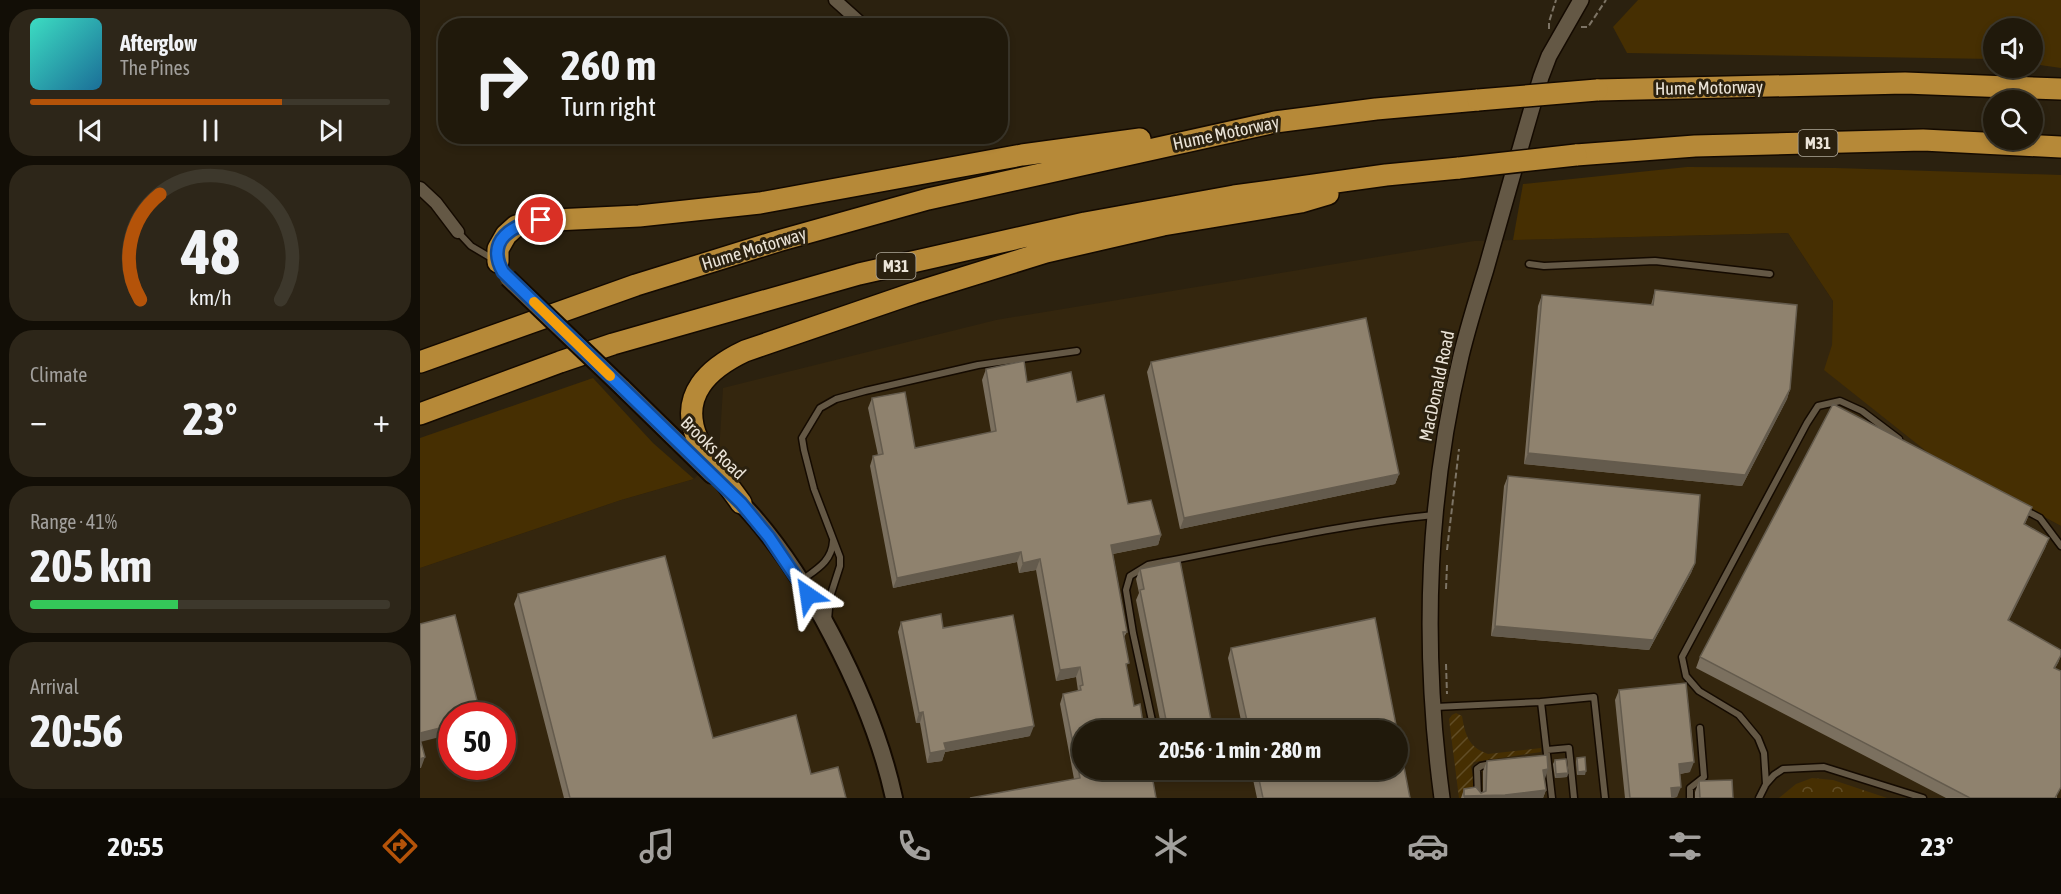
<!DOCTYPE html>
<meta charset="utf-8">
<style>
body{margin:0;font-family:"Asap Condensed",sans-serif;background:#2d2619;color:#f1f3f6;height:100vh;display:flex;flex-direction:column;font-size:22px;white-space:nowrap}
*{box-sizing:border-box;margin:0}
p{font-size:20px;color:#a2a09d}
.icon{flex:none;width:33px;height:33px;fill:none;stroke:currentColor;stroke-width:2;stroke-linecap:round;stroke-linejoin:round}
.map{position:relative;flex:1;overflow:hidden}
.side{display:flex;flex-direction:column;gap:9px;padding:9px;background:#120e06;width:420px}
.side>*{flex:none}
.hud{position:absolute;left:18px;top:18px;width:570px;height:126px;border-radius:24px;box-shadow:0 3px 9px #0003,0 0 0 2px #3d382c;background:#20190b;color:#f1f3f6;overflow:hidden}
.tools{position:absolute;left:1563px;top:18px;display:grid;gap:12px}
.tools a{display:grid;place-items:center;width:60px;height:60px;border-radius:50%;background:#20190b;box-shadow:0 3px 9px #0003,0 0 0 2px #3d382c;font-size:30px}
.speed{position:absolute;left:18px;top:702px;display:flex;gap:12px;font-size:30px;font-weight:700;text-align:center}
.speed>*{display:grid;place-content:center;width:78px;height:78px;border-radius:50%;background:#20190b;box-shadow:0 3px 9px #0003,0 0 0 2px #3d382c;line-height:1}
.speed .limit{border:9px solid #d22;background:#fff;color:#111}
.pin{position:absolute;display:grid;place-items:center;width:51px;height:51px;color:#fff;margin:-26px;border:3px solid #fff;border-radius:50%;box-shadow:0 2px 6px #0007}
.me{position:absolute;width:66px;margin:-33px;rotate:328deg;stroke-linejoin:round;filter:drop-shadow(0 0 4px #0008)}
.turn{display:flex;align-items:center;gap:21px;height:126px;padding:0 24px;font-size:27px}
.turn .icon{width:78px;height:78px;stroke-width:2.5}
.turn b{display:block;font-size:42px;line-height:51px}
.big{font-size:45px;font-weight:700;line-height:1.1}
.side .widget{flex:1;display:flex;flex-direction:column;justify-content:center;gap:9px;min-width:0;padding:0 21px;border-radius:24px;background:#2d2619}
.side .dial{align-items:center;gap:0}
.dial svg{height:156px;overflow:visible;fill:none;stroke:#3d382c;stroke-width:7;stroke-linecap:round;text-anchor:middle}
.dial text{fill:#f1f3f6;stroke:none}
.song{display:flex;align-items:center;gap:18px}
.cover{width:72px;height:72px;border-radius:9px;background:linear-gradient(135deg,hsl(170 70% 55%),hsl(200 70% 35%))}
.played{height:6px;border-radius:3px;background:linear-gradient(90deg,#b45309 70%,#3d382c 70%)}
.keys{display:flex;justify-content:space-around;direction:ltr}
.heat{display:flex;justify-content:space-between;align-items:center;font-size:33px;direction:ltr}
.charge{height:9px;border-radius:4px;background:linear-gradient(90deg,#34c759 41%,#3d382c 0)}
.trip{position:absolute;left:652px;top:720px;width:336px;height:60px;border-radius:30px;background:#20190b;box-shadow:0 3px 9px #0003,0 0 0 2px #3d382c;font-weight:700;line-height:60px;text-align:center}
.dock{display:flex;height:96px;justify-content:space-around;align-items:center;background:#0d0a04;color:#a2a09d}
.dock .icon{width:42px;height:42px}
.dock .current{color:#b45309}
.dock b{font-size:27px;color:#f1f3f6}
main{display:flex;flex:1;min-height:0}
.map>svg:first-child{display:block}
.built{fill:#34260e;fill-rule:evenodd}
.green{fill:#462f02}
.forest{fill:url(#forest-crowns)}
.garden{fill:url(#garden-furrows)}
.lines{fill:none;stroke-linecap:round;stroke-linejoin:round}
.service-casing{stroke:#140a00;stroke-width:9}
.minor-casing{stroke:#140a00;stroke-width:15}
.tertiary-casing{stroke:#140a00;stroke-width:18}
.secondary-casing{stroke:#140a00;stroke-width:20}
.motorway-casing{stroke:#140a00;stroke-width:24}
.path{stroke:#7d7465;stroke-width:2;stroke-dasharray:6 3;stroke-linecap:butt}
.service{stroke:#645845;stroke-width:6}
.minor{stroke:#645845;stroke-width:12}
.tertiary{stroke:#645845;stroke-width:15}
.secondary{stroke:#645845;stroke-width:16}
.motorway{stroke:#b68938;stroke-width:21}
.secondary-bridge-casing{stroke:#140a00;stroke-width:20;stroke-linecap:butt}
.motorway-bridge-casing{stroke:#140a00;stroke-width:24;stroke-linecap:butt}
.secondary-bridge{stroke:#645845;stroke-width:16}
.motorway-bridge{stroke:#b68938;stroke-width:21}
.wall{fill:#7b705f}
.shaded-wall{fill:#645b4d}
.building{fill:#8f826e;stroke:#645b4d;stroke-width:1.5}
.route-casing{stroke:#114b97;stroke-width:15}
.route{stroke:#1a73e8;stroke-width:10}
.slow{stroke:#f59e0b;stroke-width:10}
.labels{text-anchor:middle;stroke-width:6;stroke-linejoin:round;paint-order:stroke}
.shield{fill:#2b210f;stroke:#b1aa9c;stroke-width:1.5}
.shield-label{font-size:16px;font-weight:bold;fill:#ebe4d8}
.street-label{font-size:18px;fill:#ebe4d8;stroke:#2b210f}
</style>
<main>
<section class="side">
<div class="widget">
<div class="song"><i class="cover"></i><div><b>Afterglow</b><p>The Pines</p></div></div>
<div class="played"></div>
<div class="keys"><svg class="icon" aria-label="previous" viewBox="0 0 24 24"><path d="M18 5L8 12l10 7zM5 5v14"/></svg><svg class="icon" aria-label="pause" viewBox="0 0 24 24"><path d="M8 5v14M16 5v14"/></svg><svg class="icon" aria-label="next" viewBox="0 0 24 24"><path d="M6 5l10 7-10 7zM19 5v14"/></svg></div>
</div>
<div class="widget dial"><svg viewBox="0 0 100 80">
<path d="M14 69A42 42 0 1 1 86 69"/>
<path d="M14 69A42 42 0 0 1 24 15" stroke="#b45309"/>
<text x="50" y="56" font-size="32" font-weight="700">48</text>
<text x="50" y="72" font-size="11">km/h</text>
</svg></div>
<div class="widget"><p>Climate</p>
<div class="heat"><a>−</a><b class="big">23°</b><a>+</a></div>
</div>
<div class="widget"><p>Range · 41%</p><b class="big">205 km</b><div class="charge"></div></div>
<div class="widget"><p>Arrival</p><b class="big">20:56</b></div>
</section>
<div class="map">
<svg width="1641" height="798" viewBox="0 0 1641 798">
<defs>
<pattern id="forest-crowns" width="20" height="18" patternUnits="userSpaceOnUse" patternTransform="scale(1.5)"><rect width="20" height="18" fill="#462f02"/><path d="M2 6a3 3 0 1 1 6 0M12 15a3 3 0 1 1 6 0" fill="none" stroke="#614d26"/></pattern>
<pattern id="garden-furrows" width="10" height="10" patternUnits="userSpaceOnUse" patternTransform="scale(1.5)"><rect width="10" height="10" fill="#462f02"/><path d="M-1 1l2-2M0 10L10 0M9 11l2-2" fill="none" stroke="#614d26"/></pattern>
</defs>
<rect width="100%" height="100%" fill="#2b210f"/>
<path class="built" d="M1368,233L1413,301L1412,345L1511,455L1641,526V798H0V568L201,500L274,479L299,453L303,388L576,320L1054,241ZM32,716H82V766H32ZM663,730H978V770H663Z"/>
<path class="green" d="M1218,0H1641V68L1613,64L1612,28H1574L1573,59L1207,53L1193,27Z
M1267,167L1416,168L1641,175V526L1511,455L1404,370L1412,345L1413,301L1368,233L1093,240L1103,184Z
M173,378L233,443L274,479L201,500L0,568V438Z"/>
<path class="forest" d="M1392,778L1413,780L1467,798H1359L1376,784Z"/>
<path class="garden" d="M1036,713L1042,716C1045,734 1048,747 1068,754L1121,748V752L1054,762L1051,767L1054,779V798H1039L1029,719L1032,715Z"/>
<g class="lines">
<defs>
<path id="service" d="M38,232L51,246L73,259
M1109,264L1124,266L1235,261L1350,274
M1603,509L1620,518L1641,546
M382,580C397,569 412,561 413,541
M408,620L410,597L420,566V557L394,489L384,450L382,438L400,408L416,399L445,391L558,365L657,351
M1121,702L1174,697L1185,798
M1015,707L1121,702L1132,798
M734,730L713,633L706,590L710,576L728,565L738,563C829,546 921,524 1014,515
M1127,750L1149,748L1154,798
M1346,784L1344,753L1338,738L1319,715L1279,691L1266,676L1262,657L1387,423L1398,406L1420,401L1442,411L1479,439
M1058,798L1057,769L1061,766L1071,764
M1270,798V788L1284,777L1280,728
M1339,798L1346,784L1354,775L1363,769L1404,767L1503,798"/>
<path id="minor" d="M415,0L444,26
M0,188L16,203L38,232"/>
<path id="tertiary" d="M1022,798C1002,649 1006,503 1041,356C1048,327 1057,298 1066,269C1084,205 1102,141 1121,77L1129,56L1161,0"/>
<path id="secondary" d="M202,387L292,475
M313,495C384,564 453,701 474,798"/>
<path id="motorway" d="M1177,90L1485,83L1641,89
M1156,155L1275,146L1503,140L1641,147
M78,262V249L86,235L96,226L113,221L219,216L340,203L602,155L720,139
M0,362L216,285L358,241L508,199L855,122L956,109L1058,100
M0,414L140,362L193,344L439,274L665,223L814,196L966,175L1039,168
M321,503C308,484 285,458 277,438C259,395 289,368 325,351L494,293L626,252L743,225L881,202L908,194"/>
</defs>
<use href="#service" class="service-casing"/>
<use href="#minor" class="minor-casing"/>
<use href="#tertiary" class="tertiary-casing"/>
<use href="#secondary" class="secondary-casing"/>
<use href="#motorway" class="motorway-casing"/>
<path class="path" d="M1161,27H1168L1186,0
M1129,29V22L1136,0
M1027,550L1039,449
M1026,589L1027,565
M1026,664L1027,694"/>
<use href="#service" class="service"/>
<use href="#minor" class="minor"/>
<use href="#tertiary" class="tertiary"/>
<use href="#secondary" class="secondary"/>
<use href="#motorway" class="motorway"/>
<defs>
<path id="secondary-bridge" d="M88,278L202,387"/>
<path id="motorway-bridge" d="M1058,100L1177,90
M1039,168L1156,155"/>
</defs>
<use href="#secondary-bridge" class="secondary-bridge-casing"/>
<use href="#motorway-bridge" class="motorway-bridge-casing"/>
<use href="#secondary-bridge" class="secondary-bridge"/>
<use href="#motorway-bridge" class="motorway-bridge"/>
</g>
<path class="wall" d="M1235,290L1370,389L1367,399L1322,486L1104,464L1118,306L1122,295L1231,305Z
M731,362L979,474L975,484L760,529L727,372Z
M566,369L607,382L657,402L708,504L741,535L738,545L693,554L707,632L704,637L707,669L714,706L731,770L654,779L640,704L643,694L658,691L656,677L636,681L616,570L599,573L597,562L473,588L450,466L453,456L458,455L448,408L452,398L495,448L571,432L562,380Z
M1088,476L1275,563L1271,573L1229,650L1071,636L1084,486Z
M1612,507L1605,524L1629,538L1625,548L1589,620L1639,661L1635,668L1637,798H1526L1276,668L1280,657Z
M720,569L793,730H742L716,600L719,593L716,579Z
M98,594L293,738L391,774L426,798H144L94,604Z
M481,622L523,628L610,736L525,752L522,761L507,763L500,723H496L478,632Z
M811,648L977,730H823L808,658Z
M1199,690L1270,772L1260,774L1257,797L1252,798H1205L1195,700Z
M1157,758L1165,775H1157L1156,761Z
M1135,760L1148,773L1147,777L1135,778L1133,764Z
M1067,761L1124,779L1126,790L1123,798H1041L1044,789L1061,793L1063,792V771Z
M831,770H978L990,798H837Z
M1279,781L1313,798H1275V792Z"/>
<path class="shaded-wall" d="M1370,389L1367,399L1322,486L1104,464L1108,453Z
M979,474L975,484L760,529L764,518Z
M741,535L738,545L687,555L691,545Z
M1629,538L1625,548L1584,630L1588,620Z
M601,552L597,562L473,588L477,578Z
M620,559L616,570L599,573L603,563Z
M1275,563L1271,573L1229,650L1071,636L1075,626Z
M1641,655L1639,661L1630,678L1634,668Z
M660,667L656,677L636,681L640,670Z
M503,712L500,723H496L499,713Z
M32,725V734L0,742V733Z
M614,726L610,736L525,752L522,761L507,763L510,753L524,743Z
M5,757L1,768H0V759Z
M1274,762L1270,772L1255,775L1259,764Z
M1128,769L1125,779L1123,770Z
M1166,771L1165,775H1157L1158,772Z
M1148,773L1147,777L1135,778L1136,774Z
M1261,787L1257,797L1251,798V788Z
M1126,790L1123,798H1044V796Z"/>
<path class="building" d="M1235,290L1377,305L1370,389L1325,475L1108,453L1122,295L1233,305Z
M946,318L979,474L764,518L731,362Z
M604,361L607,382L651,372L657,402L684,395L708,504L731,500L741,535L691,545L707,632H703L709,663L706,664L714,706L720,704L724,730H663V770H731L736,798H550L660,778L643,694L661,690L660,686L663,685L660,667L640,670L620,559L603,563L601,552L477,578L453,456L463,454L452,398L485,392L495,448L576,431L566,369Z
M1413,404L1612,507L1604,524L1629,538L1588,620L1641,650V655L1634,668L1641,671V787L1635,798H1550L1280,657Z
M1088,476L1280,495L1275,563L1233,640L1075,626Z
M245,556L293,738L376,715L391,774L418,767L426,798H150L98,594Z
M760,561L793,730H748L720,590L724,589L720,569Z
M521,614L523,628L593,615L614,726L524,743L526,750L510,753L503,712L499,713L481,622Z
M35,615L61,716H32V725L0,733V624Z
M955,618L977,730H829L811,648Z
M1266,683L1274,762L1259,764L1261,787L1251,788L1252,798H1210L1199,690Z
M978,736L990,798H843L837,770H978Z
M0,739L5,757L0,759Z
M1127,755L1128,769L1123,770L1126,790L1085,795L1044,796V789L1056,787L1061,793L1066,791L1067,761Z
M1165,757L1166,771L1158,772L1157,758Z
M1146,759L1148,773L1136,774L1135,760Z
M1312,780L1313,798H1280L1279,781Z"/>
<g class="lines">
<defs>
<path id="route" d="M121,220C93,224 65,240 83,272L321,503L349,537L388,595"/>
</defs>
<use href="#route" class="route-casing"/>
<use href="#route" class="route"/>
<path class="slow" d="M114,302L190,376"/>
</g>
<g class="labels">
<g class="shield">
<rect x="1378.5" y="130" width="39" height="26" rx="4.5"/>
<rect x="456.5" y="253" width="39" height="26" rx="4.5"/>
</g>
<g class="shield-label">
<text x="1398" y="149">M31</text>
<text x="476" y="272">M31</text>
</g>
<g class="street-label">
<text transform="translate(1289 88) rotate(-1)" y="6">Hume Motorway</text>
<text transform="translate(806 133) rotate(-12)" y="6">Hume Motorway</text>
<text transform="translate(334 249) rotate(-17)" y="6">Hume Motorway</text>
<text transform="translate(1017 386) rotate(-78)" y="6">MacDonald Road</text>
<text transform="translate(293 448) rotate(44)" y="6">Brooks Road</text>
</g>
</g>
</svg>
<div class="tools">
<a><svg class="icon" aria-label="sound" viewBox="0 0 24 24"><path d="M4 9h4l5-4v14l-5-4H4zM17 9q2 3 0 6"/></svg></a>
<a><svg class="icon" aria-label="search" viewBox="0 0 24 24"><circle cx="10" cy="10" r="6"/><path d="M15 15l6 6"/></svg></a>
</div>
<div class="speed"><div class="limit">50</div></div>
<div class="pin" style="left:121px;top:220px;background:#d93025"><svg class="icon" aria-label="arrive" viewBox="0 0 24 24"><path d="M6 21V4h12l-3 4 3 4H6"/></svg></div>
<svg class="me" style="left:388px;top:595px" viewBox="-20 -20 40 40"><path d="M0-17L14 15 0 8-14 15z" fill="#1a73e8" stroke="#fff" stroke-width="4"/></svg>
<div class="trip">20:56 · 1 min · 280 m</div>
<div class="hud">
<div class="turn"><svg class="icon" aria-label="right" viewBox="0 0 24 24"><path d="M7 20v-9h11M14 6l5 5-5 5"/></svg><div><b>260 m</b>Turn right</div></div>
</div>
</div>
</main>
<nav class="dock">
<b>20:55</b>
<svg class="icon current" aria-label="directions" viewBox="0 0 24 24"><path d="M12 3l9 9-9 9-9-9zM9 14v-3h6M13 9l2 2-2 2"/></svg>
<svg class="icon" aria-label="music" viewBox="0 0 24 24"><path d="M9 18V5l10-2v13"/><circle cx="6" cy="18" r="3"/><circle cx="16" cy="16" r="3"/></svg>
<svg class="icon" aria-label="phone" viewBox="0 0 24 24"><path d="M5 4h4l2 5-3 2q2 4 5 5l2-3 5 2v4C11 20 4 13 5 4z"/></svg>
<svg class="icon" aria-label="climate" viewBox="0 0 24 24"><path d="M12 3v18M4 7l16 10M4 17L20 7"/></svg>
<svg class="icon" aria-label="car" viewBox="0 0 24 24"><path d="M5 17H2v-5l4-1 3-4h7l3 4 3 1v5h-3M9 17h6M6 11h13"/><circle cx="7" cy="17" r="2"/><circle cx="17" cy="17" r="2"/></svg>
<svg class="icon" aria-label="filters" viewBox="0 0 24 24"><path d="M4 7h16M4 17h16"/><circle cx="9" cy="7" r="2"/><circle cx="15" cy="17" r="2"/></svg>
<b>23°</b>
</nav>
